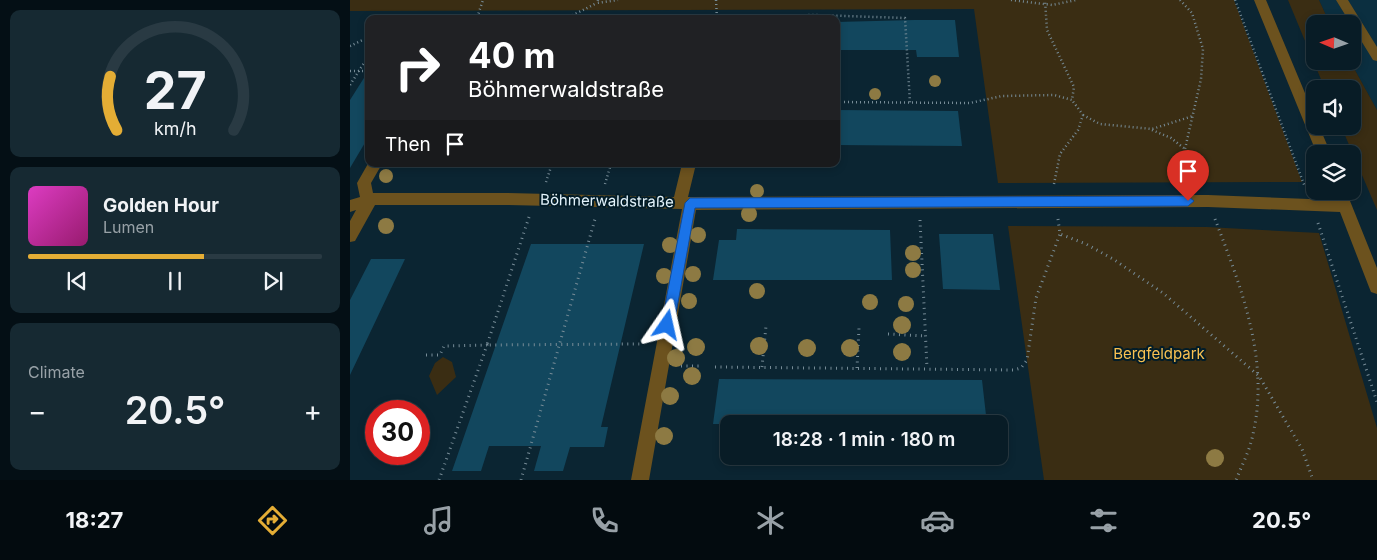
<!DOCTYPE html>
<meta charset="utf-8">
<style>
body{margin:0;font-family:Inter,sans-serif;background:#162932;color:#f1f3f6;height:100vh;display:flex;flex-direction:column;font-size:19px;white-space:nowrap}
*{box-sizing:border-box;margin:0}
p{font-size:16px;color:#98a1a7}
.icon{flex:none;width:28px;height:28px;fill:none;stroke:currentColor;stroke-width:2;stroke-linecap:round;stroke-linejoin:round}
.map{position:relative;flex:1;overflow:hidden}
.details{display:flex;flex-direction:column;gap:10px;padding:10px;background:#040f15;width:350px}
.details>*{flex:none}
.guide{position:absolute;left:15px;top:15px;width:475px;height:152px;border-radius:10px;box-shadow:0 2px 8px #0003,0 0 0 1px #293a43;background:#202124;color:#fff;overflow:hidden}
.needle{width:32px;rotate:272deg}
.controls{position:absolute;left:956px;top:15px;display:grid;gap:10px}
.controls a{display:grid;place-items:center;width:55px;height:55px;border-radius:10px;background:#081c26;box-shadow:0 2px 8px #0003,0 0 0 1px #293a43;font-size:25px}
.speed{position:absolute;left:15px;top:400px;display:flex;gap:10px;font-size:25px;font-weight:700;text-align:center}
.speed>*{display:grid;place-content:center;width:65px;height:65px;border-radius:50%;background:#081c26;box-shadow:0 2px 8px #0003,0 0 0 1px #293a43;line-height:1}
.speed .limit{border:8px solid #d22;background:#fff;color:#111}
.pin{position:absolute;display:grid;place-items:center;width:42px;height:42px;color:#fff;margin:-51px -21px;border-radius:50% 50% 50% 0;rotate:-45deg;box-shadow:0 0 5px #0007}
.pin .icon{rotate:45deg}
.me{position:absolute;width:55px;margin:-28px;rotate:11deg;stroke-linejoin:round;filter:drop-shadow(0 0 4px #0008)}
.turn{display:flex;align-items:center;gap:18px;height:105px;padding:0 20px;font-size:22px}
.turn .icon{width:65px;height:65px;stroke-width:2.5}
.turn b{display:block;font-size:35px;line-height:42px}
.then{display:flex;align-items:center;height:48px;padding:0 20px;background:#0003;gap:10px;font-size:19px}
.big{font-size:38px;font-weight:600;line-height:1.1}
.details .widget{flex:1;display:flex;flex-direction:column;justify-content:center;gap:8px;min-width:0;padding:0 18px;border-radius:10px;background:#162932}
.details .dial{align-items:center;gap:0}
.dial svg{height:130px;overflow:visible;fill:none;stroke:#293a43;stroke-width:7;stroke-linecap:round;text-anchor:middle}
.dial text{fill:#f1f3f6;stroke:none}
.song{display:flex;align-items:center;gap:15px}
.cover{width:60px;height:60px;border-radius:8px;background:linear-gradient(135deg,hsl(310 70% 55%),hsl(320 70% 35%))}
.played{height:5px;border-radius:2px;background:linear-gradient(90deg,#e4ad35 60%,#293a43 60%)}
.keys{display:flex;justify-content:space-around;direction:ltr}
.heat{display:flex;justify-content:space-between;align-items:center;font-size:28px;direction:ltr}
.trip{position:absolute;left:370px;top:415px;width:288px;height:50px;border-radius:10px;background:#081c26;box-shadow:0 2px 8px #0003,0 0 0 1px #293a43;font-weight:600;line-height:50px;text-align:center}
.dock{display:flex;height:80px;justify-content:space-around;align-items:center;background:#030b0f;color:#98a1a7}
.dock .icon{width:35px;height:35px}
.dock .current{color:#e4ad35}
.dock b{font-size:22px;color:#f1f3f6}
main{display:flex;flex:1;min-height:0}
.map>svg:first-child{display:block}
.built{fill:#0b2f40}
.green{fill:#3a2d13}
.building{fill:#12475e}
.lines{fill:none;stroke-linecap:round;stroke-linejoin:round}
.path-far1{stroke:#778c97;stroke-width:2.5;stroke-dasharray:1 3;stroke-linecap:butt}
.path{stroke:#778c97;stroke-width:3;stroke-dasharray:1 4.5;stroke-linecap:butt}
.minor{fill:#6c521e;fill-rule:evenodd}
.tree{fill:#8d7a43}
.route{fill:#1a73e8;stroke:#114b97}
.labels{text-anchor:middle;stroke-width:4;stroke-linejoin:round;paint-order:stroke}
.street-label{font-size:15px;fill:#e3f3fb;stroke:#021c28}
.park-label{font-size:15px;fill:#f7c051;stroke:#021c28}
</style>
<main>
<section class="details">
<div class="widget dial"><svg viewBox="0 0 100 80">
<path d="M14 69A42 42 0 1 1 86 69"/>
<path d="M14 69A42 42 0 0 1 10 36" stroke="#e4ad35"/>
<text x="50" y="56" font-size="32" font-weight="700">27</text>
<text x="50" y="72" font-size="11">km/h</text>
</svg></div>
<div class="widget">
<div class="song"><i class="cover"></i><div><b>Golden Hour</b><p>Lumen</p></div></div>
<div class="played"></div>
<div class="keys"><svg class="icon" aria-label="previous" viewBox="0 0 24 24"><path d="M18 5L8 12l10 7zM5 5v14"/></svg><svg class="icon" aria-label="pause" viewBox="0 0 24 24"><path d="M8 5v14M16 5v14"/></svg><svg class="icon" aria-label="next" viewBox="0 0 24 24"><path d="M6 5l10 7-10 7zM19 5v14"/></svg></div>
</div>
<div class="widget"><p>Climate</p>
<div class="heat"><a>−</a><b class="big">20.5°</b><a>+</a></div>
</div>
</section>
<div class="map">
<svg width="1027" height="480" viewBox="0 0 1027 480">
<rect width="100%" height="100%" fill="#0b2532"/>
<path class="built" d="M969,0H1027V110L1000,61H1002V24H980Z"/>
<path class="green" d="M0,0H884L952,182L648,183L624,9L0,11Z
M938,0H969L980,24H965V61H1000L1027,110V210L991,126H1002V89H975Z
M658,226L857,227L969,233L1027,428V480H694Z
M93,357L102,362L106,377L87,395L79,376L85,363Z"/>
<path class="building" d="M564,20H605L609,57H567L566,50H486V22Z
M19,70V136L0,168V100Z
M486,110L608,111L612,146L486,145Z
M387,229L540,230L542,280H363L369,240H386Z
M589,234H643L650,290L593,289Z
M181,244H294L251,427H258L254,447H220L213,471H184L191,446H139L131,471H102Z
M21,259H55L0,375V300Z
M369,379L632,380L637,424H363Z"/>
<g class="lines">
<path class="path-far1" d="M248,0L247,3L268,0
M366,0L367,19
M661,0L702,5L726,0
M830,0L842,13L853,49L851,79L835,149L851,183
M885,0L955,187
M123,19L128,15L133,0
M215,19L247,3
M379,19L387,16L466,15L555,18L560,103
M0,46L19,37
M0,71H19
M0,85L19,55
M486,102L620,103L652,96L704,95L722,100L724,87L697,30L695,0
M733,115L750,124L802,129L843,116
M802,130L821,138L835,149
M196,182L202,164
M255,184L261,164
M704,184L710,154L728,130L733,115L722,100"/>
<path class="path" d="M179,217L137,345L290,344
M708,219L710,234L736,244L763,259L813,293L909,376L952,449L963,480
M865,219C891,287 920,360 903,434C900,450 892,465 886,480
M570,220L577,368
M968,223L1027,402
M538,334L575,336
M76,355H90L94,346L137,345L89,480
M331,366H350
M365,367L664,370L671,368L677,360L686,298L710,234
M412,367L416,326
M507,368L509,328
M171,480L245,219"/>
<path class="minor" d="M904,0H916L965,117V126H969L981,154H967Z
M986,0H998L1027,47V61L1023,60Z
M19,162L32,164L21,183L23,193H155L324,197L332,164H346L338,197L858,195L985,200L982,191H996L1027,268V294L1021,292L1019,287L990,212L858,207L346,210L299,480H281L332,209L155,205H25L5,241L0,242V221L6,210L0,212V200L10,197L7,183Z"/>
</g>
<g class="tree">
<circle cx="585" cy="81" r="6"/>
<circle cx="525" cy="94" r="6"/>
<circle cx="36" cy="176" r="7"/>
<circle cx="407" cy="191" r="7"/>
<circle cx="399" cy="214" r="8"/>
<circle cx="36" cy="226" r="8"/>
<circle cx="348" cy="235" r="8"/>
<circle cx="320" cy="245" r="8"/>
<circle cx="563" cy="253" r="8"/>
<circle cx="563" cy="270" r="8"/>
<circle cx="343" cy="274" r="8"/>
<circle cx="314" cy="276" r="8"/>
<circle cx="407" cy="291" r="8"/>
<circle cx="339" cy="301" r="8"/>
<circle cx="520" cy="302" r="8"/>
<circle cx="556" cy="304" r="8"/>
<circle cx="552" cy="325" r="9"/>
<circle cx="409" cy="346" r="9"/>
<circle cx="346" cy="347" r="9"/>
<circle cx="457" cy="348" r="9"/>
<circle cx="500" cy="348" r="9"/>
<circle cx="552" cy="352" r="9"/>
<circle cx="326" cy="358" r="9"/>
<circle cx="342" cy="376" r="9"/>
<circle cx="320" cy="396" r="9"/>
<circle cx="314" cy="436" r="9"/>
<circle cx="865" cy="458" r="9"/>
</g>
<path class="route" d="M838,196L844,201L838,206L345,208L324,325L322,329L317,331L313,329L311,325L335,203L340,198Z"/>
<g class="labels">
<g class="street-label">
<text transform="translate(257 201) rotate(1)" y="5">Böhmerwaldstraße</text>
</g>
<g class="park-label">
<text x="809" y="359">Bergfeldpark</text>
</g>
</g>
</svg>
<div class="controls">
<a><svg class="needle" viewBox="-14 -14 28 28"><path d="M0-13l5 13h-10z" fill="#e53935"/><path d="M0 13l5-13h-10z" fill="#98a1a7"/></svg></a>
<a><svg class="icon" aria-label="sound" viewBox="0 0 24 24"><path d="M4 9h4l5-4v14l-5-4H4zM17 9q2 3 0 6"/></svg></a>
<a><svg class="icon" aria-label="layers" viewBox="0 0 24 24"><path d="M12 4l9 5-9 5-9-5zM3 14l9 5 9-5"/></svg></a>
</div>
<div class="speed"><div class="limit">30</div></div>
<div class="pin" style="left:838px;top:201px;background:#d93025"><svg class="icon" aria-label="arrive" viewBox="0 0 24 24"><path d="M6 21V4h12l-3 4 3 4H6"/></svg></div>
<svg class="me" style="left:317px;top:325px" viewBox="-20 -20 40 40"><path d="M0-17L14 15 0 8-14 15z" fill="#1a73e8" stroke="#fff" stroke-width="4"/></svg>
<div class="trip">18:28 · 1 min · 180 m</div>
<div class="guide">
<div class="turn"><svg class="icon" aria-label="right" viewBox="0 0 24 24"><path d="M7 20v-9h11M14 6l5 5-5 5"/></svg><div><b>40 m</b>Böhmerwaldstraße</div></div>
<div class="then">Then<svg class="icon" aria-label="arrive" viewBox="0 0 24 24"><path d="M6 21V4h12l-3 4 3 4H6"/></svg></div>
</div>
</div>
</main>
<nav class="dock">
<b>18:27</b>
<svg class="icon current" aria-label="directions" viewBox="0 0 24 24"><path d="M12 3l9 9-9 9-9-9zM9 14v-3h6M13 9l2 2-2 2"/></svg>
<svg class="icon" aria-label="music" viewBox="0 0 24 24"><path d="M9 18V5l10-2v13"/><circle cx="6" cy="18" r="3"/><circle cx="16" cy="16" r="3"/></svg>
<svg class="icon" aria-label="phone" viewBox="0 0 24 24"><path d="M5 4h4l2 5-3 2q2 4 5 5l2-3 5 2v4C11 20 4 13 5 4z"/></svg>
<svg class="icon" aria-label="climate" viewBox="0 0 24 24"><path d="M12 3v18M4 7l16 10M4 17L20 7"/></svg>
<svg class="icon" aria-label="car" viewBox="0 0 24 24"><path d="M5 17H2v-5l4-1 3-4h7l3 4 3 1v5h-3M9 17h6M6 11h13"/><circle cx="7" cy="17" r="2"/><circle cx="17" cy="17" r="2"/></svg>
<svg class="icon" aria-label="filters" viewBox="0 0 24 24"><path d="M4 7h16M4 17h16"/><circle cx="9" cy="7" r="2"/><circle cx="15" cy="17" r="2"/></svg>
<b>20.5°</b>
</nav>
